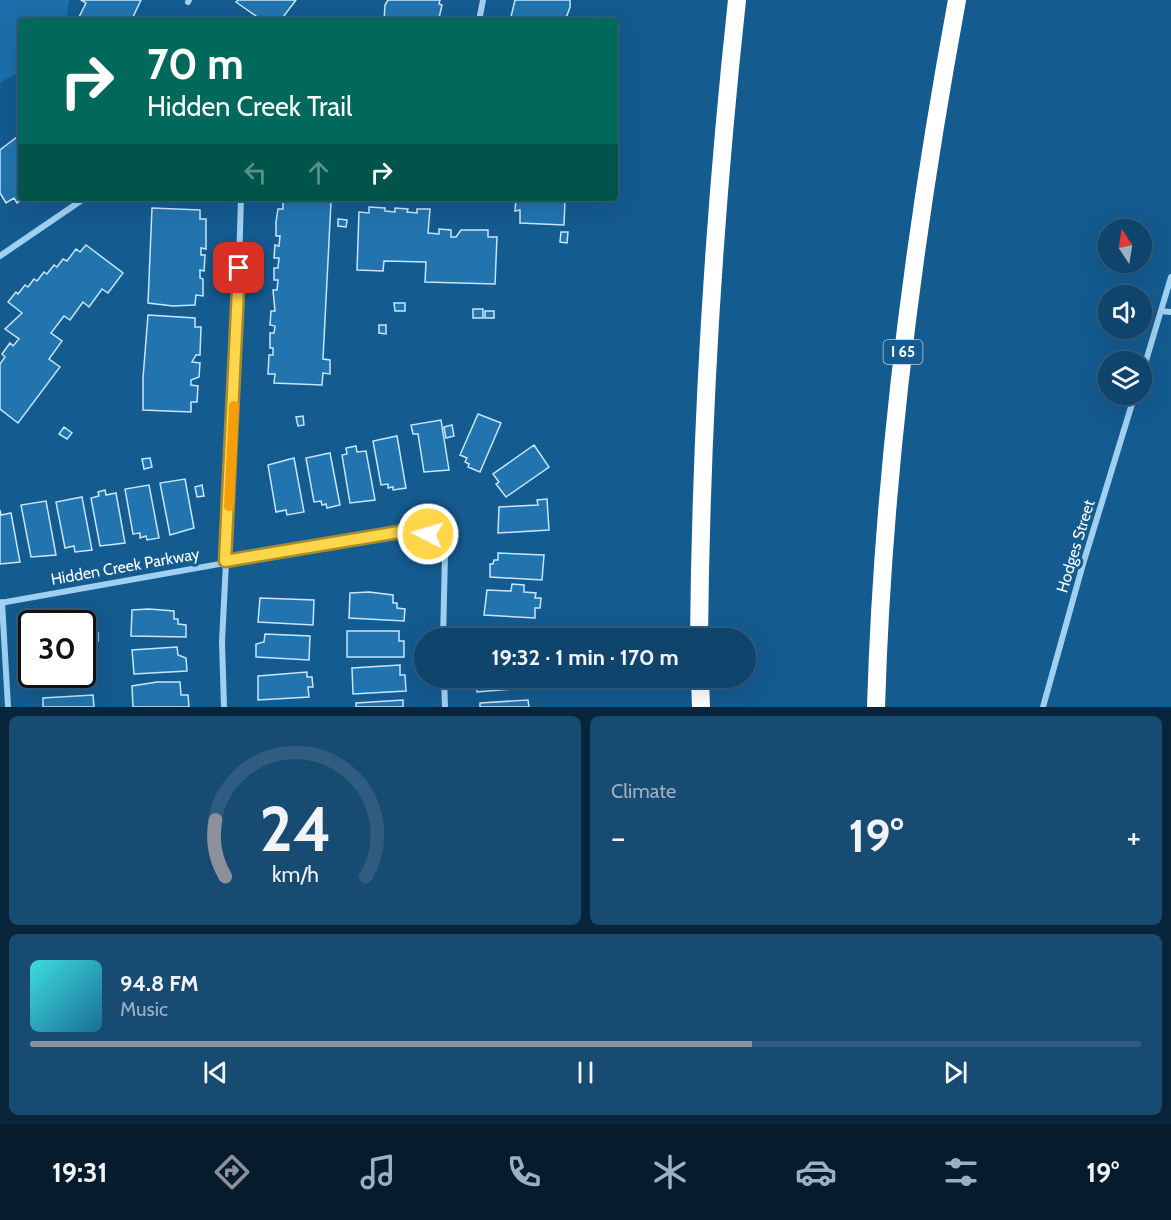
<!DOCTYPE html>
<meta charset="utf-8">
<style>
body{margin:0;font-family:Cabin,sans-serif;background:#184b72;color:#f1f3f6;height:100vh;display:flex;flex-direction:column;font-size:22px;white-space:nowrap}
*{box-sizing:border-box;margin:0}
p{font-size:20px;color:#9bb0c2}
.icon{flex:none;width:33px;height:33px;fill:none;stroke:currentColor;stroke-width:2;stroke-linecap:round;stroke-linejoin:round}
.map{position:relative;height:707px;overflow:hidden}
.details{display:flex;flex-direction:column;gap:9px;padding:9px;background:#08253b;flex:1}
.details>*{flex:none}
.top-card{position:absolute;left:18px;top:18px;width:600px;height:183px;border-radius:6px;box-shadow:0 6px 24px #0002,0 0 0 2px #2f5c7f;background:#00695c;color:#fff;overflow:hidden}
.needle{width:39px;rotate:348deg}
.controls{position:absolute;left:1098px;top:219px;display:grid;gap:12px}
.controls a{display:grid;place-items:center;width:54px;height:54px;border-radius:50%;background:#0f446c;box-shadow:0 6px 24px #0002,0 0 0 2px #2f5c7f;font-size:30px}
.speed{position:absolute;left:18px;top:610px;display:flex;gap:12px;font-size:30px;font-weight:700;text-align:center}
.speed>*{display:grid;place-content:center;width:78px;height:78px;border-radius:50%;background:#0f446c;box-shadow:0 6px 24px #0002,0 0 0 2px #2f5c7f;line-height:1}
.speed .limit{border:3px solid #111;border-radius:9px;background:#fff;color:#111}
.pin{position:absolute;display:grid;place-items:center;width:51px;height:51px;color:#fff;margin:-26px;border-radius:12px;box-shadow:0 3px 9px #0006}
.me{position:absolute;width:66px;margin:-33px;rotate:275deg;stroke-linejoin:round;filter:drop-shadow(0 0 4px #0008)}
.turn{display:flex;align-items:center;gap:21px;height:126px;padding:0 30px;font-size:27px}
.turn .icon{width:78px;height:78px;stroke-width:2.5}
.turn b{display:block;font-size:42px;line-height:51px}
.lanes{display:flex;align-items:center;height:57px;padding:0 30px;background:#0003;justify-content:center;gap:30px;direction:ltr}
.lanes .off{opacity:.35}
.big{font-size:45px;font-weight:700;line-height:1.1}
.details .card{flex:1;display:flex;flex-direction:column;justify-content:center;gap:9px;min-width:0;padding:0 21px;border-radius:9px;background:#184b72}
.details .dial{align-items:center;gap:0}
.dial svg{height:156px;overflow:visible;fill:none;stroke:#2f5c7f;stroke-width:7;stroke-linecap:round;text-anchor:middle}
.dial text{fill:#f1f3f6;stroke:none}
.song{display:flex;align-items:center;gap:18px}
.cover{width:72px;height:72px;border-radius:9px;background:linear-gradient(135deg,hsl(180 70% 55%),hsl(200 70% 35%))}
.played{height:6px;border-radius:3px;background:linear-gradient(90deg,#8c9099 65%,#2f5c7f 65%)}
.keys{display:flex;justify-content:space-around;direction:ltr}
.heat{display:flex;justify-content:space-between;align-items:center;font-size:33px;direction:ltr}
.details .tiles{flex:1;display:grid;gap:9px;grid-template-columns:1fr 1fr}
.card:last-child{grid-column:span 2}
.trip{position:absolute;left:414px;top:628px;width:342px;height:60px;border-radius:30px;background:#0f446c;box-shadow:0 6px 24px #0002,0 0 0 2px #2f5c7f;font-weight:700;line-height:60px;text-align:center}
.menu{display:flex;height:96px;justify-content:space-around;align-items:center;background:#061b2b;color:#9bb0c2}
.menu .icon{width:42px;height:42px}
.menu .active{color:#8c9099}
.menu b{font-size:27px;color:#f1f3f6}
.map>svg:first-child{display:block}
.green{fill:#1c6faa}
.building{fill:#2274af;stroke:#c7e6fc;stroke-width:1.5}
.lines{fill:none;stroke-linecap:round;stroke-linejoin:round}
.street{stroke:#a0d0f1;stroke-width:6}
.highway{stroke:#fff;stroke-width:18}
.route-casing{stroke:#a68a30;stroke-width:15}
.route{stroke:#ffd54a;stroke-width:10}
.slow{stroke:#f59e0b;stroke-width:10}
.labels{text-anchor:middle;stroke-width:6;stroke-linejoin:round;paint-order:stroke}
.shield{fill:#145b90;stroke:#b8cede;stroke-width:1.5}
.shield-label{font-size:15px;font-weight:bold;fill:#fff}
.street-label{font-size:16px;fill:#fff;stroke:#145b90}
</style>
<div class="map">
<svg width="1171" height="707" viewBox="0 0 1171 707">
<rect width="100%" height="100%" fill="#145b90"/>
<path class="green" d="M0,0H69L66,21H21V70L0,83Z"/>
<path class="building" d="M81,0H141L133,17L140,21H77L86,3Z
M238,0H296L280,21H263L236,2Z
M388,0H440L439,4L442,5L439,18L435,17V21H384L385,5Z
M515,0H570V7L565,21H510Z
M21,134V198H24L17,203L14,198L6,203L0,193V150Z
M516,198H567L565,200L564,225L520,223V210L515,211Z
M283,200L331,202L323,359L330,360V374L323,373L322,385L274,383L275,374H268L269,355H273V348H270V333H274L275,326L270,325L271,311H275L273,290H277L278,280H274V268H278L279,258H274L275,245L279,246L280,236H276V222L278,209H283Z
M369,207L385,208V211L395,212V208L408,209L407,212L417,213V209H430L428,233L439,234V229L451,230V237H456L461,230H488V237H497L495,284L425,282L426,262L384,261L383,271L357,270L359,212L369,213Z
M152,208L200,210V219H206V249L201,248V255H205L204,271L200,270V278L203,279V296L196,295L195,305L173,306L148,303Z
M338,219L347,220L346,227L338,226Z
M561,232H568L567,243L560,242Z
M86,245L123,273L108,293L102,289L89,307L83,302L70,320L64,316L51,333L62,341L49,359L60,367L18,423L0,409V364L5,357L2,354L10,343L13,346L19,339L5,329L22,313L8,302L16,292L18,294L25,285L28,287L34,279L37,281L44,272L47,274L54,265L57,267L63,259L67,261L76,249L80,252Z
M394,303H405V311H395Z
M473,309H483V318H473Z
M485,311H494V318H485Z
M148,315L195,318V327H201L200,355H196L192,362L200,363L199,377L191,380V385L198,386L197,402H191V412L143,410V378Z
M379,325H386V334L379,333Z
M478,414L501,423L480,472L468,467L469,464L465,462L467,458L460,455Z
M303,416L304,425L298,426L296,417Z
M441,420L449,470L424,472L418,434H413L411,425Z
M452,425L454,436L446,438L444,427Z
M64,427L72,433L67,439L59,434Z
M397,436L406,488L393,490V487L388,488V484L381,485L373,441Z
M534,445L549,467L506,497L496,484L499,482L493,474Z
M356,446L357,452L366,451L375,500L350,503L342,455L347,454L346,448Z
M330,453L340,505L327,508L326,504L322,505L321,501L314,502L306,458Z
M150,458L152,467L144,469L142,459Z
M294,458L304,512L287,515L286,510L276,512L268,465Z
M185,479L194,528L170,535L160,483Z
M149,485L159,538L147,540L146,536L140,538V533L133,534L125,489Z
M202,485L204,496L197,497L195,487Z
M105,490L106,495L116,493L125,543L100,546L91,498L99,496L98,492Z
M82,497L92,550L75,552L74,546L65,548L56,502Z
M547,499L549,530L498,533L499,507L538,505L537,500Z
M46,501L56,555L31,557L21,505Z
M0,510L1,515L11,513L20,562L0,564Z
M498,553L544,555L542,580L490,577V564H493L494,560H498Z
M512,584L524,585V592L536,593L535,598H541L540,608H535V618L484,615L487,590L511,591Z
M369,592L393,595V603H397V608L405,609L404,621L349,618L350,593Z
M260,598L314,600L313,625L258,622Z
M149,609L174,611V619H178V624L186,625V637L131,636L132,610Z
M82,626H92L93,634L98,633V641H93V651H82Z
M486,629H532V639H482V636H486Z
M347,631H399V641H404V657H347Z
M265,634L310,636L309,660L256,657V644L264,642Z
M177,647L178,655L186,658L187,671L134,674L132,650Z
M92,658L94,683L41,687L40,676L82,675V659Z
M400,665V675H405L406,691L353,694L352,668Z
M307,672V677H312L313,687H308L309,697L258,700V676Z
M476,678H531V680H527V688L477,692Z
M157,682H180L181,695H188L189,707H133L132,686Z
M93,695L94,707H43V698Z
M403,700V707H356V703Z
M528,700L529,707H480V703Z"/>
<g class="lines">
<path class="street" d="M188,2L189,0
M479,21L483,0
M0,256L85,198
M1161,311L1171,312
M1142,374L1171,277
M2,602L8,707
M0,603L411,530L437,541L445,555L443,639
M444,678L445,707
M224,707L222,642L236,362L241,198
M1043,707L1083,564L1135,394"/>
<path class="highway" d="M699,639C701,425 714,213 737,0
M700,678L701,707
M876,707C883,470 914,233 957,0"/>
</g>
<g class="lines">
<defs>
<path id="route" d="M239,268L225,561L411,530L428,534"/>
</defs>
<use href="#route" class="route-casing"/>
<use href="#route" class="route"/>
<path class="slow" d="M229,506L234,406"/>
</g>
<g class="labels">
<rect class="shield" x="883.5" y="340" width="39" height="24" rx="4.5"/>
<g class="shield-label">
<text x="903" y="357">I 65</text>
</g>
<g class="street-label">
<text transform="translate(1075 546) rotate(-73)" y="6">Hodges Street</text>
<text transform="translate(125 566) rotate(-10)" y="6">Hidden Creek Parkway</text>
</g>
</g>
</svg>
<div class="controls">
<a><svg class="needle" viewBox="-14 -14 28 28"><path d="M0-13l5 13h-10z" fill="#e53935"/><path d="M0 13l5-13h-10z" fill="#9bb0c2"/></svg></a>
<a><svg class="icon" aria-label="sound" viewBox="0 0 24 24"><path d="M4 9h4l5-4v14l-5-4H4zM17 9q2 3 0 6"/></svg></a>
<a><svg class="icon" aria-label="layers" viewBox="0 0 24 24"><path d="M12 4l9 5-9 5-9-5zM3 14l9 5 9-5"/></svg></a>
</div>
<div class="speed"><div class="limit">30</div></div>
<div class="pin" style="left:239px;top:268px;background:#d93025"><svg class="icon" aria-label="arrive" viewBox="0 0 24 24"><path d="M6 21V4h12l-3 4 3 4H6"/></svg></div>
<svg class="me" style="left:428px;top:534px" viewBox="-20 -20 40 40"><circle r="17" fill="#ffd54a" stroke="#fff" stroke-width="3"/><path d="M0-11L8 9 0 5-8 9z" fill="#fff"/></svg>
<div class="trip">19:32 · 1 min · 170 m</div>
<div class="top-card">
<div class="turn"><svg class="icon" aria-label="right" viewBox="0 0 24 24"><path d="M7 20v-9h11M14 6l5 5-5 5"/></svg><div><b>70 m</b>Hidden Creek Trail</div></div>
<div class="lanes"><svg class="icon off" aria-label="left" viewBox="0 0 24 24"><path d="M17 20v-9H6M10 6l-5 5 5 5"/></svg><svg class="icon off" aria-label="ahead" viewBox="0 0 24 24"><path d="M12 20V5M6 11l6-6 6 6"/></svg><svg class="icon" aria-label="right" viewBox="0 0 24 24"><path d="M7 20v-9h11M14 6l5 5-5 5"/></svg></div>
</div>
</div>
<section class="details">
<div class="tiles">
<div class="card dial"><svg viewBox="0 0 100 80">
<path d="M14 69A42 42 0 1 1 86 69"/>
<path d="M14 69A42 42 0 0 1 9 40" stroke="#8c9099"/>
<text x="50" y="56" font-size="32" font-weight="700">24</text>
<text x="50" y="72" font-size="11">km/h</text>
</svg></div>
<div class="card"><p>Climate</p>
<div class="heat"><a>−</a><b class="big">19°</b><a>+</a></div>
</div>
<div class="card">
<div class="song"><i class="cover"></i><div><b>94.8 FM</b><p>Music</p></div></div>
<div class="played"></div>
<div class="keys"><svg class="icon" aria-label="previous" viewBox="0 0 24 24"><path d="M18 5L8 12l10 7zM5 5v14"/></svg><svg class="icon" aria-label="pause" viewBox="0 0 24 24"><path d="M8 5v14M16 5v14"/></svg><svg class="icon" aria-label="next" viewBox="0 0 24 24"><path d="M6 5l10 7-10 7zM19 5v14"/></svg></div>
</div>
</div>
</section>
<nav class="menu">
<b>19:31</b>
<svg class="icon active" aria-label="directions" viewBox="0 0 24 24"><path d="M12 3l9 9-9 9-9-9zM9 14v-3h6M13 9l2 2-2 2"/></svg>
<svg class="icon" aria-label="music" viewBox="0 0 24 24"><path d="M9 18V5l10-2v13"/><circle cx="6" cy="18" r="3"/><circle cx="16" cy="16" r="3"/></svg>
<svg class="icon" aria-label="phone" viewBox="0 0 24 24"><path d="M5 4h4l2 5-3 2q2 4 5 5l2-3 5 2v4C11 20 4 13 5 4z"/></svg>
<svg class="icon" aria-label="climate" viewBox="0 0 24 24"><path d="M12 3v18M4 7l16 10M4 17L20 7"/></svg>
<svg class="icon" aria-label="car" viewBox="0 0 24 24"><path d="M5 17H2v-5l4-1 3-4h7l3 4 3 1v5h-3M9 17h6M6 11h13"/><circle cx="7" cy="17" r="2"/><circle cx="17" cy="17" r="2"/></svg>
<svg class="icon" aria-label="filters" viewBox="0 0 24 24"><path d="M4 7h16M4 17h16"/><circle cx="9" cy="7" r="2"/><circle cx="15" cy="17" r="2"/></svg>
<b>19°</b>
</nav>
